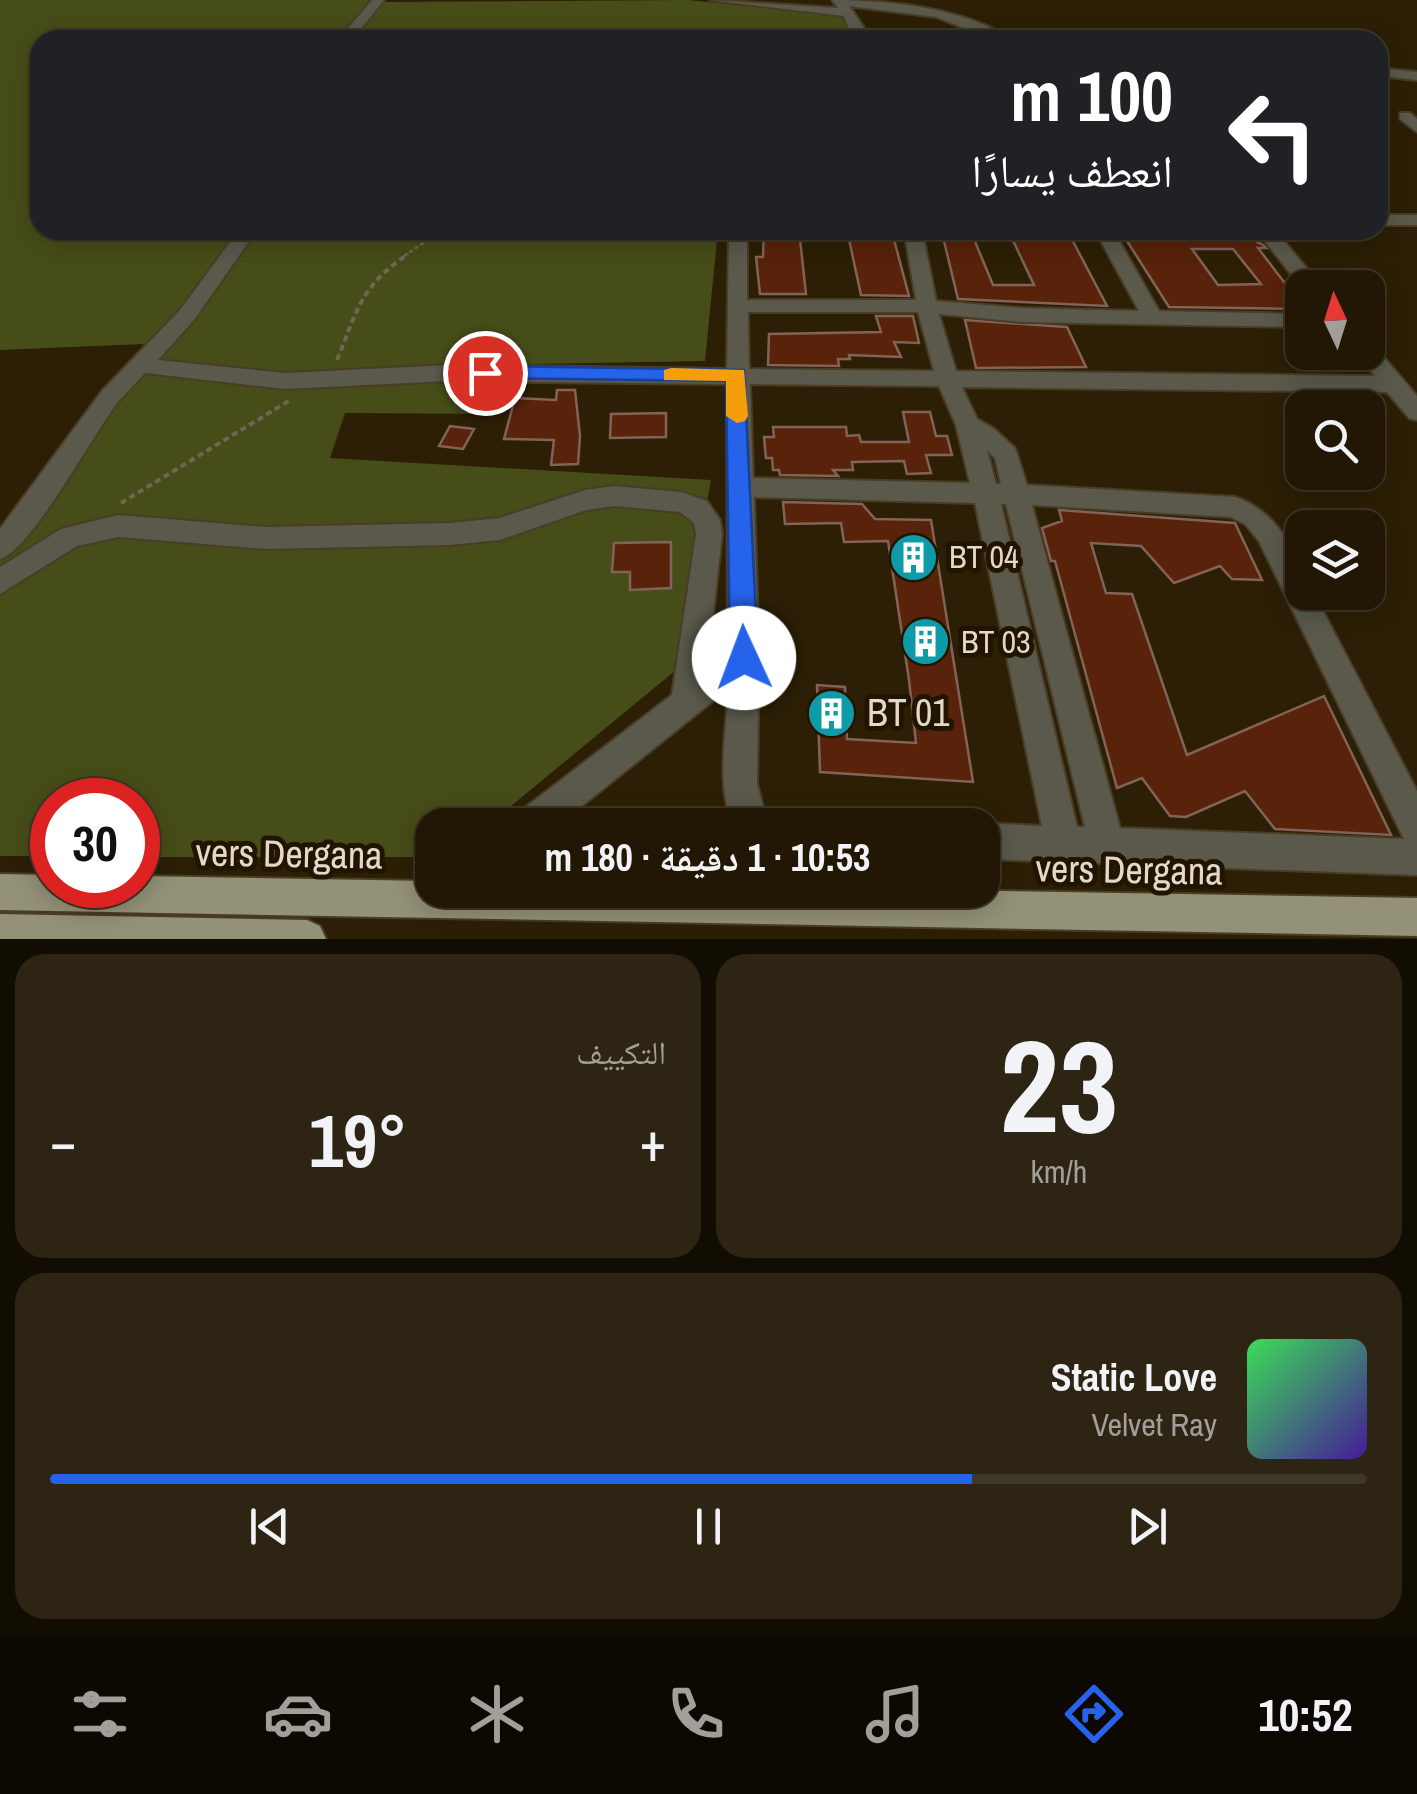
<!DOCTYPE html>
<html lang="ar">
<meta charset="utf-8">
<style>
body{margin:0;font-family:"Archivo Narrow","Noto Naskh Arabic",sans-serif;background:#2d2413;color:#f1f3f6;direction:rtl;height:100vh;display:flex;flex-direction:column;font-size:38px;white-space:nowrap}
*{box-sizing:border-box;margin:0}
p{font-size:32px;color:#a29f9a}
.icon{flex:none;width:55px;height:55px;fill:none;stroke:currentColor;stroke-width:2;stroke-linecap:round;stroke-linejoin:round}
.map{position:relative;height:939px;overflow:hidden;direction:ltr}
.details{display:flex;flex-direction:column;gap:15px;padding:15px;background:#120d02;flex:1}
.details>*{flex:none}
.guide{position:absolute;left:30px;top:30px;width:1358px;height:210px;border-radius:30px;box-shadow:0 5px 25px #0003,0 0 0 2px #3e3626;direction:rtl;background:#202124;color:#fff;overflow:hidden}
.needle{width:65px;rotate:356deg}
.buttons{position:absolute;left:1285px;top:270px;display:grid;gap:20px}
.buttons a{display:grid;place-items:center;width:100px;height:100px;border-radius:20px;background:#211704;box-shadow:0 5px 25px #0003,0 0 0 2px #3e3626;font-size:50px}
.speed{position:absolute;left:30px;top:778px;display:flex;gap:20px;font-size:50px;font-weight:700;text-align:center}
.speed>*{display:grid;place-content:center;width:130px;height:130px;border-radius:50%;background:#211704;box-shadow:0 5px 25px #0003,0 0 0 2px #3e3626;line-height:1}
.speed .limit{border:15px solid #d22;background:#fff;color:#111}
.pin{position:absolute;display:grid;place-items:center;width:85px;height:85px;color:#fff;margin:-42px;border:5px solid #fff;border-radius:50%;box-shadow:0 2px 10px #0007}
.me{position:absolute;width:110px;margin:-55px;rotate:358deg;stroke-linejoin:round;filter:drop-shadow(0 0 8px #0008)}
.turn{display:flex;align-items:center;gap:35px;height:210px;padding:0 50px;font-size:45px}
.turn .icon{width:130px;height:130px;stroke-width:2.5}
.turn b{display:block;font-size:70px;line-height:85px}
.big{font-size:75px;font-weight:700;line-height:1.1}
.details .tile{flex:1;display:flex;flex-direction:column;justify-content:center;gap:15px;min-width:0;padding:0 35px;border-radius:30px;background:#2d2413}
.details .dial{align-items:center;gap:0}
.dial b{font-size:130px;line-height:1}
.song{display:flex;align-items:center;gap:30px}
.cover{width:120px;height:120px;border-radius:15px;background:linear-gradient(135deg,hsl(130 70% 55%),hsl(260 70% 35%))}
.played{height:10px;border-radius:5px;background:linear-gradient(90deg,#2563eb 70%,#3e3626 70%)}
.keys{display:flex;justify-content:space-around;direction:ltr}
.heat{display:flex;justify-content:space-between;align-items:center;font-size:55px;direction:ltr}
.details .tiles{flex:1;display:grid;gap:15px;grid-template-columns:1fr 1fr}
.tile:last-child{grid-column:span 2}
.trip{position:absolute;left:415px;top:808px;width:585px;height:100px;border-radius:30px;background:#211704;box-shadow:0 5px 25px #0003,0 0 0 2px #3e3626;font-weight:700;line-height:100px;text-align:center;direction:rtl}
.menu{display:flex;height:160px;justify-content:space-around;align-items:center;background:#0d0902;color:#a29f9a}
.menu .icon{width:70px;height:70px}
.menu .on{color:#2563eb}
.menu b{font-size:45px;color:#f1f3f6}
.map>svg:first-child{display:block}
.green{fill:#464d18}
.building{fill:#59220a;stroke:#826357;stroke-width:2.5;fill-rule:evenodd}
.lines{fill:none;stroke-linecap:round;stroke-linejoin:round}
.minor-casing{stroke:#493d25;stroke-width:4}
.major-casing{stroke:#493d25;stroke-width:4}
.path-far1{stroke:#726651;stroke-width:2.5;stroke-dasharray:4 2.5;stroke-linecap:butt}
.path{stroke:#726651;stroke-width:4;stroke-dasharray:6 4;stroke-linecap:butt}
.minor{fill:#5a594c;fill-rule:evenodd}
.major{fill:#939176;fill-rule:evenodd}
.route{fill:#2563eb;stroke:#184099;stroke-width:2.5}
.slow{fill:#f59e0b}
.labels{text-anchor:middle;stroke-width:10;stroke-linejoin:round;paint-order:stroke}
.poi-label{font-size:32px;fill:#e2d9ca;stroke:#221500;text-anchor:start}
.near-poi-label{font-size:38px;fill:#e2d9ca;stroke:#221500;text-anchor:start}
.near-street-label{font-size:38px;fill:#e2d9ca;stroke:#221500}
</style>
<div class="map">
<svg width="1417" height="939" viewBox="0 0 1417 939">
<rect width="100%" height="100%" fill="#2c1f05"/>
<path class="green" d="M0,0H373L361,16L385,2L688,0L835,15L849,21V40H40V230H718L705,361L533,364L496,414L345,413L330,458L711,480L676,670L488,825H432V854L416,857H138V800H52V856H0V549L144,344L0,350Z"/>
<path class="building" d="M764,230H799L806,294H760L756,257H763Z
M847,230L892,232L909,296L861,295Z
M1008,230H1067L1107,306L958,299L943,237L974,239L993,285H1034Z
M1120,230H1234L1263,245L1266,248H1258L1284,282H1292L1302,294V309L1169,307ZM1192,249H1233L1261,284L1218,285Z
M876,316H913L919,343L894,342L901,357L849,355L850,359H838L839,366L768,365L769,334L881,332Z
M965,320L1067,327L1086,367L976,368Z
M557,390H575L580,436L578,464L551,465L554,440L504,439L515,398L556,400Z
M903,412H930L936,436H947L952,455H926L931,473L907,474L904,461L852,462L853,470H833L838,476L780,475L779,470H773L772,458H766L764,437H774L773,427H846L847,436L859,435L861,442H909Z
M666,413V437L610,438L611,414Z
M450,426L474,429L463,449L439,446Z
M783,502L862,504L875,519L931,520L973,782L820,772L817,685L845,687L847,739L916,743L909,680L888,541L844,542L841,523L785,524Z
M1059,510L1235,523L1262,580L1232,579L1220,566L1174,583L1141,546L1091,543L1106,593L1132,594L1187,755L1324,696L1391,835L1275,829L1245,791L1186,817L1170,816L1142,778L1117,788L1055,561H1051L1042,528L1062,521Z
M671,542V588L630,590V572H612L614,543Z"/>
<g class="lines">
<defs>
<path id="minor" d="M372,0H384L352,40H338Z
M710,0L838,8L832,0C886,0 967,8 1012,40H993L936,17L849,6L863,26L867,40H853L844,16Z
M1378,68L1417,72V80L1378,76Z
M1400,113H1410L1417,119V132L1400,119Z
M1378,215H1417V225H1378Z
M239,230H257L194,320L158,360L285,373L449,365L727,369L729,230H747V300H916L904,230H922L936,301L1021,308L1139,311L1095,230H1113L1159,311L1302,314V327L1021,322L939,314L956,371L1375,376L1356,352H1368V345L1375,347L1417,396V420L1409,418L1387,392L962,387L977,419L993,428L1015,448L1027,485L1235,497C1274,510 1302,552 1302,592H1313L1417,791V875L982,859V825H978L982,823L1042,826L975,503L754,497L759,658L757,784L768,825H733C715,783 727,734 728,689L558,825H513L518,813L672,695L696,534L694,523L680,512L614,506L586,510L500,540L450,545L266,549L118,537L77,546L0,594V567L61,529L118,515L266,527L450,523L500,518L585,490L614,486L681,492L707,501L720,520L722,534L707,669L728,652L727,384L449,381L285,389L145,373C136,383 127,392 118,402C93,434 33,548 0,559V529L102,391L180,310ZM748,312H918L934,371L749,369ZM750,384L939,386L956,425L970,483L753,478ZM987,450L995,458L1001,484H996ZM1001,504H1006L1085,827H1077ZM1032,505L1231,517L1245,524L1259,541L1404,839L1120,828Z
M1256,230H1275L1323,288H1302Z"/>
<path id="major" d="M0,874L52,875V885H138V876L432,881V890H936L1417,898V936L0,910Z
M0,914L307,920L320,926L326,939H0Z"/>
</defs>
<use href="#minor" class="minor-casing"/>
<use href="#major" class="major-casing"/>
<path class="path-far1" d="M404,256L443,230"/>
<path class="path" d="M337,360C358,309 360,287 408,254
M121,503L292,399"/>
<use href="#minor" class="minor"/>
<use href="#major" class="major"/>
</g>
<path class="route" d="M485,366L744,370L758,658L754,667L744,670L734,667L730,658L726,381L478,378V368Z"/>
<path class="slow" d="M671,368L744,370L748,416L745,421L737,423L726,416V381L664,380V370Z"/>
<defs>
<symbol id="building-disc" viewBox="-11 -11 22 22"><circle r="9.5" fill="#0f9aa8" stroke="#221500"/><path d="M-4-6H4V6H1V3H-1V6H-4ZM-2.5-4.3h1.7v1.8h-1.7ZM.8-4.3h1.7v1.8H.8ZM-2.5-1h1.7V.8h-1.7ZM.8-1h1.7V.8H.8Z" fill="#fff"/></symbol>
</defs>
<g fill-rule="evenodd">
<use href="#building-disc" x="886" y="530" width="55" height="55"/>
<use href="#building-disc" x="898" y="614" width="55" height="55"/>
<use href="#building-disc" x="804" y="686" width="55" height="55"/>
</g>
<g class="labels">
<g class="poi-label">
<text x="949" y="568">BT 04</text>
<text x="961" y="653">BT 03</text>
</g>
<g class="near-poi-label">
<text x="867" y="726">BT 01</text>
</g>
<g class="near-street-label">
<text transform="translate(289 854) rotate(1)" y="13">vers Dergana</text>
<text transform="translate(1129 870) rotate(1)" y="13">vers Dergana</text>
</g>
</g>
</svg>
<div class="buttons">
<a><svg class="needle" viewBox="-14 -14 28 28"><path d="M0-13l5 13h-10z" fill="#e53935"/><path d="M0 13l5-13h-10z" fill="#a29f9a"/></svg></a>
<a><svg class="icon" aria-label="search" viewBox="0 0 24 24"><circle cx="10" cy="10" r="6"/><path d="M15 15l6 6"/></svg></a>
<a><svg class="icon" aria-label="layers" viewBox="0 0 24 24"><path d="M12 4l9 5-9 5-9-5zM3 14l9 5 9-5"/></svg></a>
</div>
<div class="speed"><div class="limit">30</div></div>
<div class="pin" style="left:485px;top:373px;background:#d93025"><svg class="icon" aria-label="arrive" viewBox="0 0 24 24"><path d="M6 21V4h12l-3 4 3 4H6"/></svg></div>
<svg class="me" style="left:744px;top:658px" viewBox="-20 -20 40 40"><circle r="19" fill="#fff"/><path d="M0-13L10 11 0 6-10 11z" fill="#2563eb"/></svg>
<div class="trip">10:53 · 1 دقيقة · 180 m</div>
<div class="guide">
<div class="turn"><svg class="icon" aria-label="left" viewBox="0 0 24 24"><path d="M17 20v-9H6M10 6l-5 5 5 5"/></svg><div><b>100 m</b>انعطف يسارًا</div></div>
</div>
</div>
<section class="details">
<div class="tiles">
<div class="tile dial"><b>23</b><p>km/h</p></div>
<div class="tile"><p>التكييف</p>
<div class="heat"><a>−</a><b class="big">19°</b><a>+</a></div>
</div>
<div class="tile">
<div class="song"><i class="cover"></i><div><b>Static Love</b><p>Velvet Ray</p></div></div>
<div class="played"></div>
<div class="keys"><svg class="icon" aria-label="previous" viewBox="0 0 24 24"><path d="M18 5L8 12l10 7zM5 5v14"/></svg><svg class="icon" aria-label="pause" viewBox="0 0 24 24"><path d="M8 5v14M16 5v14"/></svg><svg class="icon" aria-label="next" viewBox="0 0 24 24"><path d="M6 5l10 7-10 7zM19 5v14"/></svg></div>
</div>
</div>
</section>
<nav class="menu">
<b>10:52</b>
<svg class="icon on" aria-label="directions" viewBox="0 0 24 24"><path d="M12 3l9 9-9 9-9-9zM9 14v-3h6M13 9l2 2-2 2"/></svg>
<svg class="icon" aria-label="music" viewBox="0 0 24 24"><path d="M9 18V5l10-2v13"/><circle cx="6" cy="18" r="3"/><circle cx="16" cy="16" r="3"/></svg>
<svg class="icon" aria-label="phone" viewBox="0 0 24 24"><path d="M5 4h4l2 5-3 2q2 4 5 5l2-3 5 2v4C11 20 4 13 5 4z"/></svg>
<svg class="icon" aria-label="climate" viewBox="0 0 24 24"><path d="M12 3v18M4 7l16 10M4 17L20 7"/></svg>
<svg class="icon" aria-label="car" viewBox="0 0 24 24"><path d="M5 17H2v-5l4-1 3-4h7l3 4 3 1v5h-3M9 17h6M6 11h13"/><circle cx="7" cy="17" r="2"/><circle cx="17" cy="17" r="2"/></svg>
<svg class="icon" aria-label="filters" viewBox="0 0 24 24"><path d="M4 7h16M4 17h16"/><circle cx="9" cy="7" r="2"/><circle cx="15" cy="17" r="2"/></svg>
</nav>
